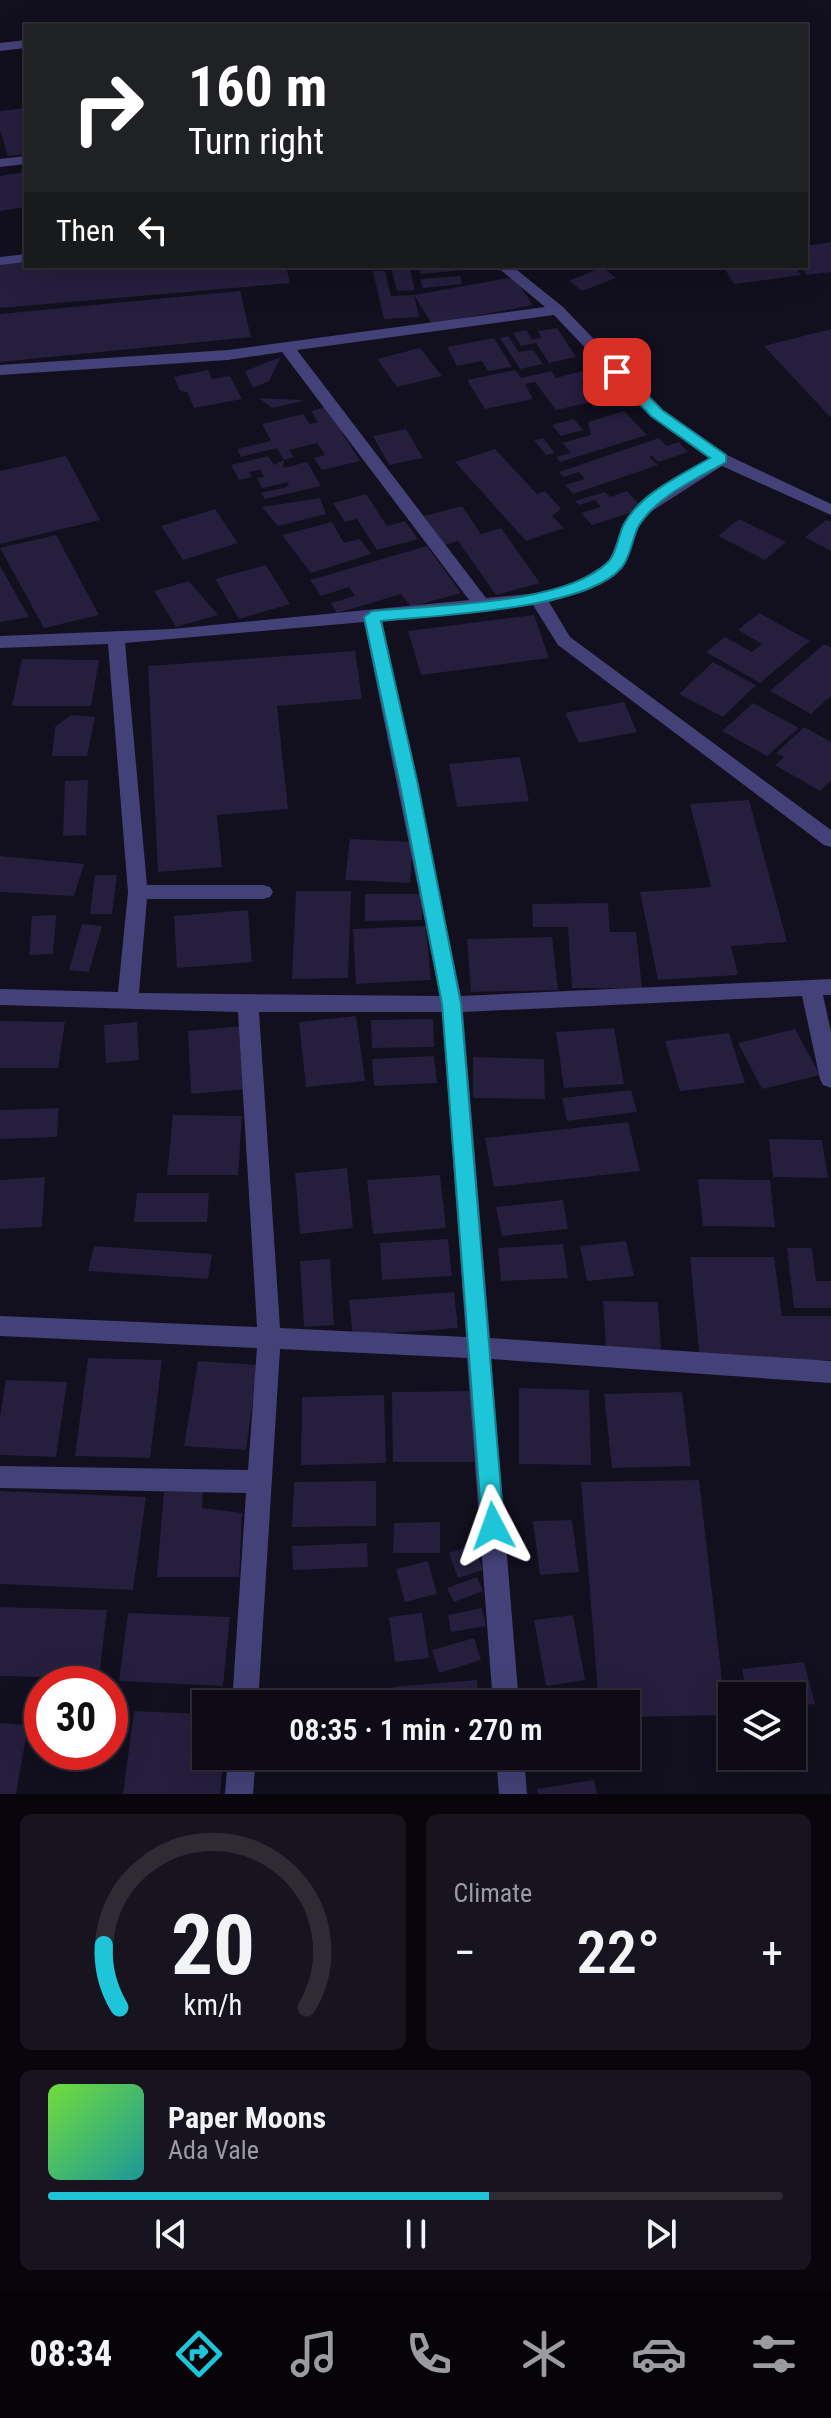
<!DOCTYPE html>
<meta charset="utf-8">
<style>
body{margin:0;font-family:"Roboto Condensed",sans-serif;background:#17141f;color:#f1f3f6;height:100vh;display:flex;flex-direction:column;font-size:30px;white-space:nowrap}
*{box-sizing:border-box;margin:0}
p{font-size:26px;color:#9b9ba1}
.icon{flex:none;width:44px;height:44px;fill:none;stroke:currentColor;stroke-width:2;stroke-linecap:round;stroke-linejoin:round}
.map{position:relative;height:1794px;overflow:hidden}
.panel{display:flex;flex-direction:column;gap:20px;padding:20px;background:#08060c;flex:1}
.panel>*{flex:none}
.guide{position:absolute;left:24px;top:24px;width:784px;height:244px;border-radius:0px;box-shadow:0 8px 32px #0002,0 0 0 2px #2e2b35;background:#202124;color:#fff;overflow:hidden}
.controls{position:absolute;left:718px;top:1682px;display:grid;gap:16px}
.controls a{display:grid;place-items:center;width:88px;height:88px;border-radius:0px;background:#0e0b16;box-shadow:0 8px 32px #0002,0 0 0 2px #2e2b35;font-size:40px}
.speed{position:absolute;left:24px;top:1666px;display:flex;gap:16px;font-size:40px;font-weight:700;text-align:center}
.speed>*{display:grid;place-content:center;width:104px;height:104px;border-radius:50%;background:#0e0b16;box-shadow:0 8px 32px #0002,0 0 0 2px #2e2b35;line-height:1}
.speed .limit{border:12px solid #d22;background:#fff;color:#111}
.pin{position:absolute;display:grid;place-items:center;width:68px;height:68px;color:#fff;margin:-34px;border-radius:16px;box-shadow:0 4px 12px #0006}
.me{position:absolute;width:88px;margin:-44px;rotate:356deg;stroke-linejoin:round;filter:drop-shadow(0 0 6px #0008)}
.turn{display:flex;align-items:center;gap:28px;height:168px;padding:0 32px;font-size:36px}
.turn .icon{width:104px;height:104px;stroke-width:2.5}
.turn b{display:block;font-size:56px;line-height:68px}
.then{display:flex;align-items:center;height:76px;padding:0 32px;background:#0003;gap:16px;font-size:30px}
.big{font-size:60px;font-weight:600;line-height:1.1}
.panel .tile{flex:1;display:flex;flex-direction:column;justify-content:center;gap:12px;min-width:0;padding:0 28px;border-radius:12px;background:#17141f}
.panel .dial{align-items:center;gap:0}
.dial svg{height:208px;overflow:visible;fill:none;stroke:#2e2b35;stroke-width:7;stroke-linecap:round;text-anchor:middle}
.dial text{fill:#f1f3f6;stroke:none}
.song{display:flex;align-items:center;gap:24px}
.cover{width:96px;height:96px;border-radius:12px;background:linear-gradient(135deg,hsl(100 70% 55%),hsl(180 70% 35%))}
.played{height:8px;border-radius:4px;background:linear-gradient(90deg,#1ec5d9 60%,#2e2b35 60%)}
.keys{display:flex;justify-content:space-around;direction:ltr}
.heat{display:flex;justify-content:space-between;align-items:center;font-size:44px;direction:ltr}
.panel .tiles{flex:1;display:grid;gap:20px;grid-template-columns:1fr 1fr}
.tile:last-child{grid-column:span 2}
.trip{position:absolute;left:192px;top:1690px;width:448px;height:80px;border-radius:0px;background:#0e0b16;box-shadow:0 8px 32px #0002,0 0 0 2px #2e2b35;font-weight:600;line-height:80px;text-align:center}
.dock{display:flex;height:128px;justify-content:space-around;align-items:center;background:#060409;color:#9b9ba1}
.dock .icon{width:56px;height:56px}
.dock .current{color:#1ec5d9}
.dock b{font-size:36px;color:#f1f3f6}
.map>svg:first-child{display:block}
.building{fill:#251e3d}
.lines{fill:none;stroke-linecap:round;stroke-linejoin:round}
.street{fill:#434177;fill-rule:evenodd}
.route{fill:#1ec5d9;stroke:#14808d;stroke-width:2}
</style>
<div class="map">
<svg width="831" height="1794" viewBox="0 0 831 1794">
<rect width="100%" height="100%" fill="#120f1e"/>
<path class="building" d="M26,108V154L8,156L0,130V111Z
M26,172V207L0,211V176Z
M831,242V272L807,275L801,266L810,264L806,259V246Z
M26,262V266H286L290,283L0,308V264Z
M409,266L415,290L397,291L391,267Z
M418,266H463L464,270L420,274Z
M723,266H794L801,275L734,284Z
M602,267L616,278L582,291L569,281Z
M373,271H385L391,296L414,295L419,317L384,319Z
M460,276L462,284L423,288L420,279Z
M514,277L533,305L432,324L414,295Z
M240,291L251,337L0,362V314Z
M557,328L576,357L549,363L536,343L521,346L513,333L526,330L532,339L541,338L538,331Z
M831,329V418L764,346Z
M508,336L519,352L533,350L543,364L520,369L500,338Z
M494,338L512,367L488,371L482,361L457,366L447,347Z
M420,348L442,376L397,387L377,359Z
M281,357L269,381L253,388L245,371Z
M208,370L212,379L230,376L242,399L194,408L187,392L180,391L174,377Z
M515,370L521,378L551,371L556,378L582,371L589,380L581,382L586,388L605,383L616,396L556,410L535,382L525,384L533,399L485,409L467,380Z
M259,398L303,400V401L272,408Z
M331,406L346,430L341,431L360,461L322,470L314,458L325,455L317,443L289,450L294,457L284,460L277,448L241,457L237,449L271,441L262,424L303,414L310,424L318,422L311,411Z
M624,411L647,435L560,462L556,457L571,453L562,443L591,435L588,422Z
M574,419L583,430L561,436L552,425Z
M406,429L423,458L389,465L373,436Z
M543,438L555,453L546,455L534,440Z
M659,438L667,446L679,442L688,452L658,462L652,456L649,457L658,465L573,494L565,485L585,479L579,472L563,477L559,472Z
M495,449L537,494L545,491L561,509L552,516L564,528L526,541L455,462Z
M66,456L100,520L0,544V471Z
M268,456L274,465L284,460L283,468L307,462L321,486L265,499L261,493L287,487L289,482L262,488L257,478L264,477L260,470L249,472L252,477L239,480L231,465Z
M627,491L643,509L592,525L581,513L601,507L595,500L579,505L575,501L605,492L610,497Z
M366,494L387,526L405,521L418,539L377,550L357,519L345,522L333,503Z
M320,498L326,514L278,526L262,507Z
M462,506L481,534L501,528L540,583L496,595L458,541L444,545L424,516Z
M215,509L238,543L183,560L161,526Z
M739,519L786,542L765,560L718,536Z
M826,520L831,522V551L805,537Z
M332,522L344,543L360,539L371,554L311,573L282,535Z
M56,535L99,615L44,628L0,548Z
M427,546L461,593L411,607L401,594L337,613L331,603L355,596L349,587L321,596L310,580Z
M266,565L290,604L239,619L215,579Z
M0,566L29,617L0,622Z
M189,581L218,615L176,627L154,591Z
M759,613L810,641L760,683L706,652L725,637L752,652L762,644L738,630Z
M534,615L549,658L421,675L408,631Z
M824,644L831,647V696L811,714L770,691Z
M355,651L362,699L277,706L288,809L217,815L222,867L158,872L148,666Z
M22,659L99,660L91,706H12Z
M713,662L756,685L723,717L679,694Z
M624,702L637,732L579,743L565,713Z
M753,703L799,728L767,756L722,731Z
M71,715L95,717L87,756H52L55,727Z
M804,727L831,742V780L820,791L775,765L784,757L776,753Z
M520,757L529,801L457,807L449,764Z
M88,780L86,835L63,836L65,781Z
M749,800L787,942L731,946L738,975L658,980L640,892L711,887L690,804Z
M350,839L413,842L410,883L345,880Z
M0,856L84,864L74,896L0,892Z
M95,875H117L112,914H90Z
M296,891H351L348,978L292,979Z
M365,894H422V920L365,921Z
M608,903L610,932H636L642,988H572L568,927H533L532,904Z
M248,910L252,962L177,968L174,916Z
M56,915L53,954L29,955L32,916Z
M82,924L102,926L89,972L69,970Z
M426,926L431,980L356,984L353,929Z
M552,937L558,990L471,992L467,939Z
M356,1016L365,1081L306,1087L299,1022Z
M433,1019L434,1047L372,1048L371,1020Z
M0,1021L65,1022L58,1068H0Z
M137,1022L139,1060L106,1063L104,1025Z
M243,1026L249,1089L191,1094L188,1031Z
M614,1028L624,1084L564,1088L556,1032Z
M795,1029L820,1075L762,1089L738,1043Z
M729,1033L745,1083L680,1091L665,1041Z
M434,1056L437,1083L374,1086L372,1059Z
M473,1057L544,1059L545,1099L473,1098Z
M631,1090L637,1112L567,1121L562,1098Z
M59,1108L57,1137L0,1139V1110Z
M173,1115L242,1116L238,1175H167Z
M628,1122L640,1171L494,1187L485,1138Z
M769,1139L822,1140L828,1178L773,1177Z
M347,1168L353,1228L300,1234L295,1173Z
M440,1175L446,1228L373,1234L367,1180Z
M45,1177L42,1227L0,1229V1180Z
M698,1179L770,1180L775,1227L703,1226Z
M137,1193H209L207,1222H134Z
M563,1200L568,1229L502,1236L496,1207Z
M448,1239L452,1276L382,1280L380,1243Z
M626,1241L634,1276L587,1281L580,1246Z
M563,1244L568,1278L501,1281L498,1248Z
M94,1246L212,1254L208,1279L88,1271Z
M787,1248H812L816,1281H831V1308H794Z
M690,1257H774L782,1316H831V1360H700Z
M330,1259L334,1325L304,1327L300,1261Z
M454,1292L458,1328L353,1336L349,1300Z
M603,1301L658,1302L661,1349L606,1348Z
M88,1358L162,1360L150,1458L75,1456Z
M198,1361L258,1365L246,1450L184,1446Z
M6,1380L67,1382L56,1457L0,1455V1417Z
M519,1388L589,1390L591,1465L519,1464Z
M471,1391L474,1462H393L392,1392Z
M682,1392L691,1466L612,1468L604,1394Z
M384,1395L386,1463L301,1465L302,1397Z
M699,1480L726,1715L626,1717V1704H599L581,1482Z
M376,1481V1526L292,1527L294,1482Z
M0,1491L146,1497L133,1590L0,1584Z
M164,1492H203L202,1508L242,1513L239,1577H157Z
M572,1520L579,1572L540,1575L533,1521Z
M440,1522V1553H393L394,1523Z
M367,1543L368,1567L293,1570L292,1546Z
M474,1545L483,1570L458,1578L449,1553Z
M428,1561L437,1594L405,1602L396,1569Z
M477,1577L483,1591L454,1602L447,1588Z
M0,1607L107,1610L99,1678L0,1676Z
M482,1608L486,1626L451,1632L448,1615Z
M128,1613L230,1617L223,1686L119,1681Z
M422,1613L429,1658L395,1662L389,1617Z
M573,1615L585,1680L546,1686L534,1620Z
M474,1638L481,1660L439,1673L432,1650Z
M804,1662L815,1704L792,1706V1696H747L742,1669Z
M477,1680L479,1704H394L393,1687Z
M134,1711L206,1714V1756H224L220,1794H123Z
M0,1723L28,1725L16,1794H0Z
M594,1780L597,1794H538L537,1789Z"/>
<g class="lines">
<path class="street" d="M26,40V48L0,51V43Z
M26,156V164L0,167V159Z
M26,254V262L0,265V257Z
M496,266H512L563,307L662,410L727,455L831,504V515L722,466L652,511L639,526L622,569L586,591L549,602L570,637L831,830V847L824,845L558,645L533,605L382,620L461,996L831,979V995H823L831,1032V1088L823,1085L820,1079L802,996L463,1012L490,1338L831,1361V1383L491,1359L519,1704H493L467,1358L280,1349L258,1704H232L246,1493L0,1488V1466L248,1470L257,1348L0,1336V1316L257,1327L238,1012L0,1005V989L118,992L128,892L108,644L0,648V636L172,629L469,600L282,352L228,360L0,375V365L228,350L545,307ZM554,315L650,416L710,459L640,503L623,525L609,562L574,583L538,593L486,598L297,350ZM364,622L440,996L139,993L147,899H263L270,897L273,892L270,887L263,885H147L125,643ZM259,1012H442L466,1337L280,1328Z
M228,1756H256L253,1794H225Z
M496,1756H524L527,1794H499Z"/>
</g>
<path class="route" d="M617,368L622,369L662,410L726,455V462C697,479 656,496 638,527C632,539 631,556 622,567C588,610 435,615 381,621L418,785L461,1004L504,1526L501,1534L493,1537L485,1534L482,1526L442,1004L400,785L364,617L372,611C432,605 564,605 607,563C617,554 618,535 624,524C642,492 680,476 710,458L651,416L612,375L610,372Z"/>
</svg>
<div class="controls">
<a><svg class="icon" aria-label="layers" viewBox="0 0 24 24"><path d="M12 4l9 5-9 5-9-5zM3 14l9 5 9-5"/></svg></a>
</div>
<div class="speed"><div class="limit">30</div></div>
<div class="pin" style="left:617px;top:372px;background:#d93025"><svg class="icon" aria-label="arrive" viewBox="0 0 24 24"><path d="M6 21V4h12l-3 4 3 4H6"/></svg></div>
<svg class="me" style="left:493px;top:1526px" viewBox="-20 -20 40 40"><path d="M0-17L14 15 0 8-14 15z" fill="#1ec5d9" stroke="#fff" stroke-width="4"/></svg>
<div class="trip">08:35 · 1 min · 270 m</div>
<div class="guide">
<div class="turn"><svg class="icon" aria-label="right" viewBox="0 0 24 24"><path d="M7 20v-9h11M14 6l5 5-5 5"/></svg><div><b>160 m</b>Turn right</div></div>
<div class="then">Then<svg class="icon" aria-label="left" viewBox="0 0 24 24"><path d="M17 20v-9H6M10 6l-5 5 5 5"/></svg></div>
</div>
</div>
<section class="panel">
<div class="tiles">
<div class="tile dial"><svg viewBox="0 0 100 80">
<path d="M14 69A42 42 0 1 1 86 69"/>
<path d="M14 69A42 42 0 0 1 8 45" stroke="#1ec5d9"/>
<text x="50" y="56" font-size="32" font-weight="700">20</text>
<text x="50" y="72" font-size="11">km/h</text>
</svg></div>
<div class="tile"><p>Climate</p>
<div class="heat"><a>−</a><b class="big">22°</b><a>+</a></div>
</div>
<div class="tile">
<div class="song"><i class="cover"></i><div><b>Paper Moons</b><p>Ada Vale</p></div></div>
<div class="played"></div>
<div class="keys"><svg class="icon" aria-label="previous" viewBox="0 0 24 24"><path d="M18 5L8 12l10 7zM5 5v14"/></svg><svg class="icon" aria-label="pause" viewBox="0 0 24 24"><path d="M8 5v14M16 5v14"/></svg><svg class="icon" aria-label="next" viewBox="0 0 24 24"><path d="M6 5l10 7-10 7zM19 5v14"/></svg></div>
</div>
</div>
</section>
<nav class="dock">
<b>08:34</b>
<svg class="icon current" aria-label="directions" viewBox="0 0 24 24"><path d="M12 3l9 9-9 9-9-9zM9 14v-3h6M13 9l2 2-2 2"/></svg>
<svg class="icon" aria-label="music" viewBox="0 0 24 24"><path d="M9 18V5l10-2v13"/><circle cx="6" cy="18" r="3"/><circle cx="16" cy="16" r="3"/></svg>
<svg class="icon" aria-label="phone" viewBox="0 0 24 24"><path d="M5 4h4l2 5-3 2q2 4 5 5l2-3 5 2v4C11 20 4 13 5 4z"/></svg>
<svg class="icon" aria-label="climate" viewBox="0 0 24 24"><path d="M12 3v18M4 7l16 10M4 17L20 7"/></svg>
<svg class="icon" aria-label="car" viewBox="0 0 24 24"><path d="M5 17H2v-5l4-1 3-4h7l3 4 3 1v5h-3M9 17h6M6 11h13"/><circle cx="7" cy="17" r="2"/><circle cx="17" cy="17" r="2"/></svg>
<svg class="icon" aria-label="filters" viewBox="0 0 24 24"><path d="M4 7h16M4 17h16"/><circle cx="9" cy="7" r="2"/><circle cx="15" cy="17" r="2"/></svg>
</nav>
